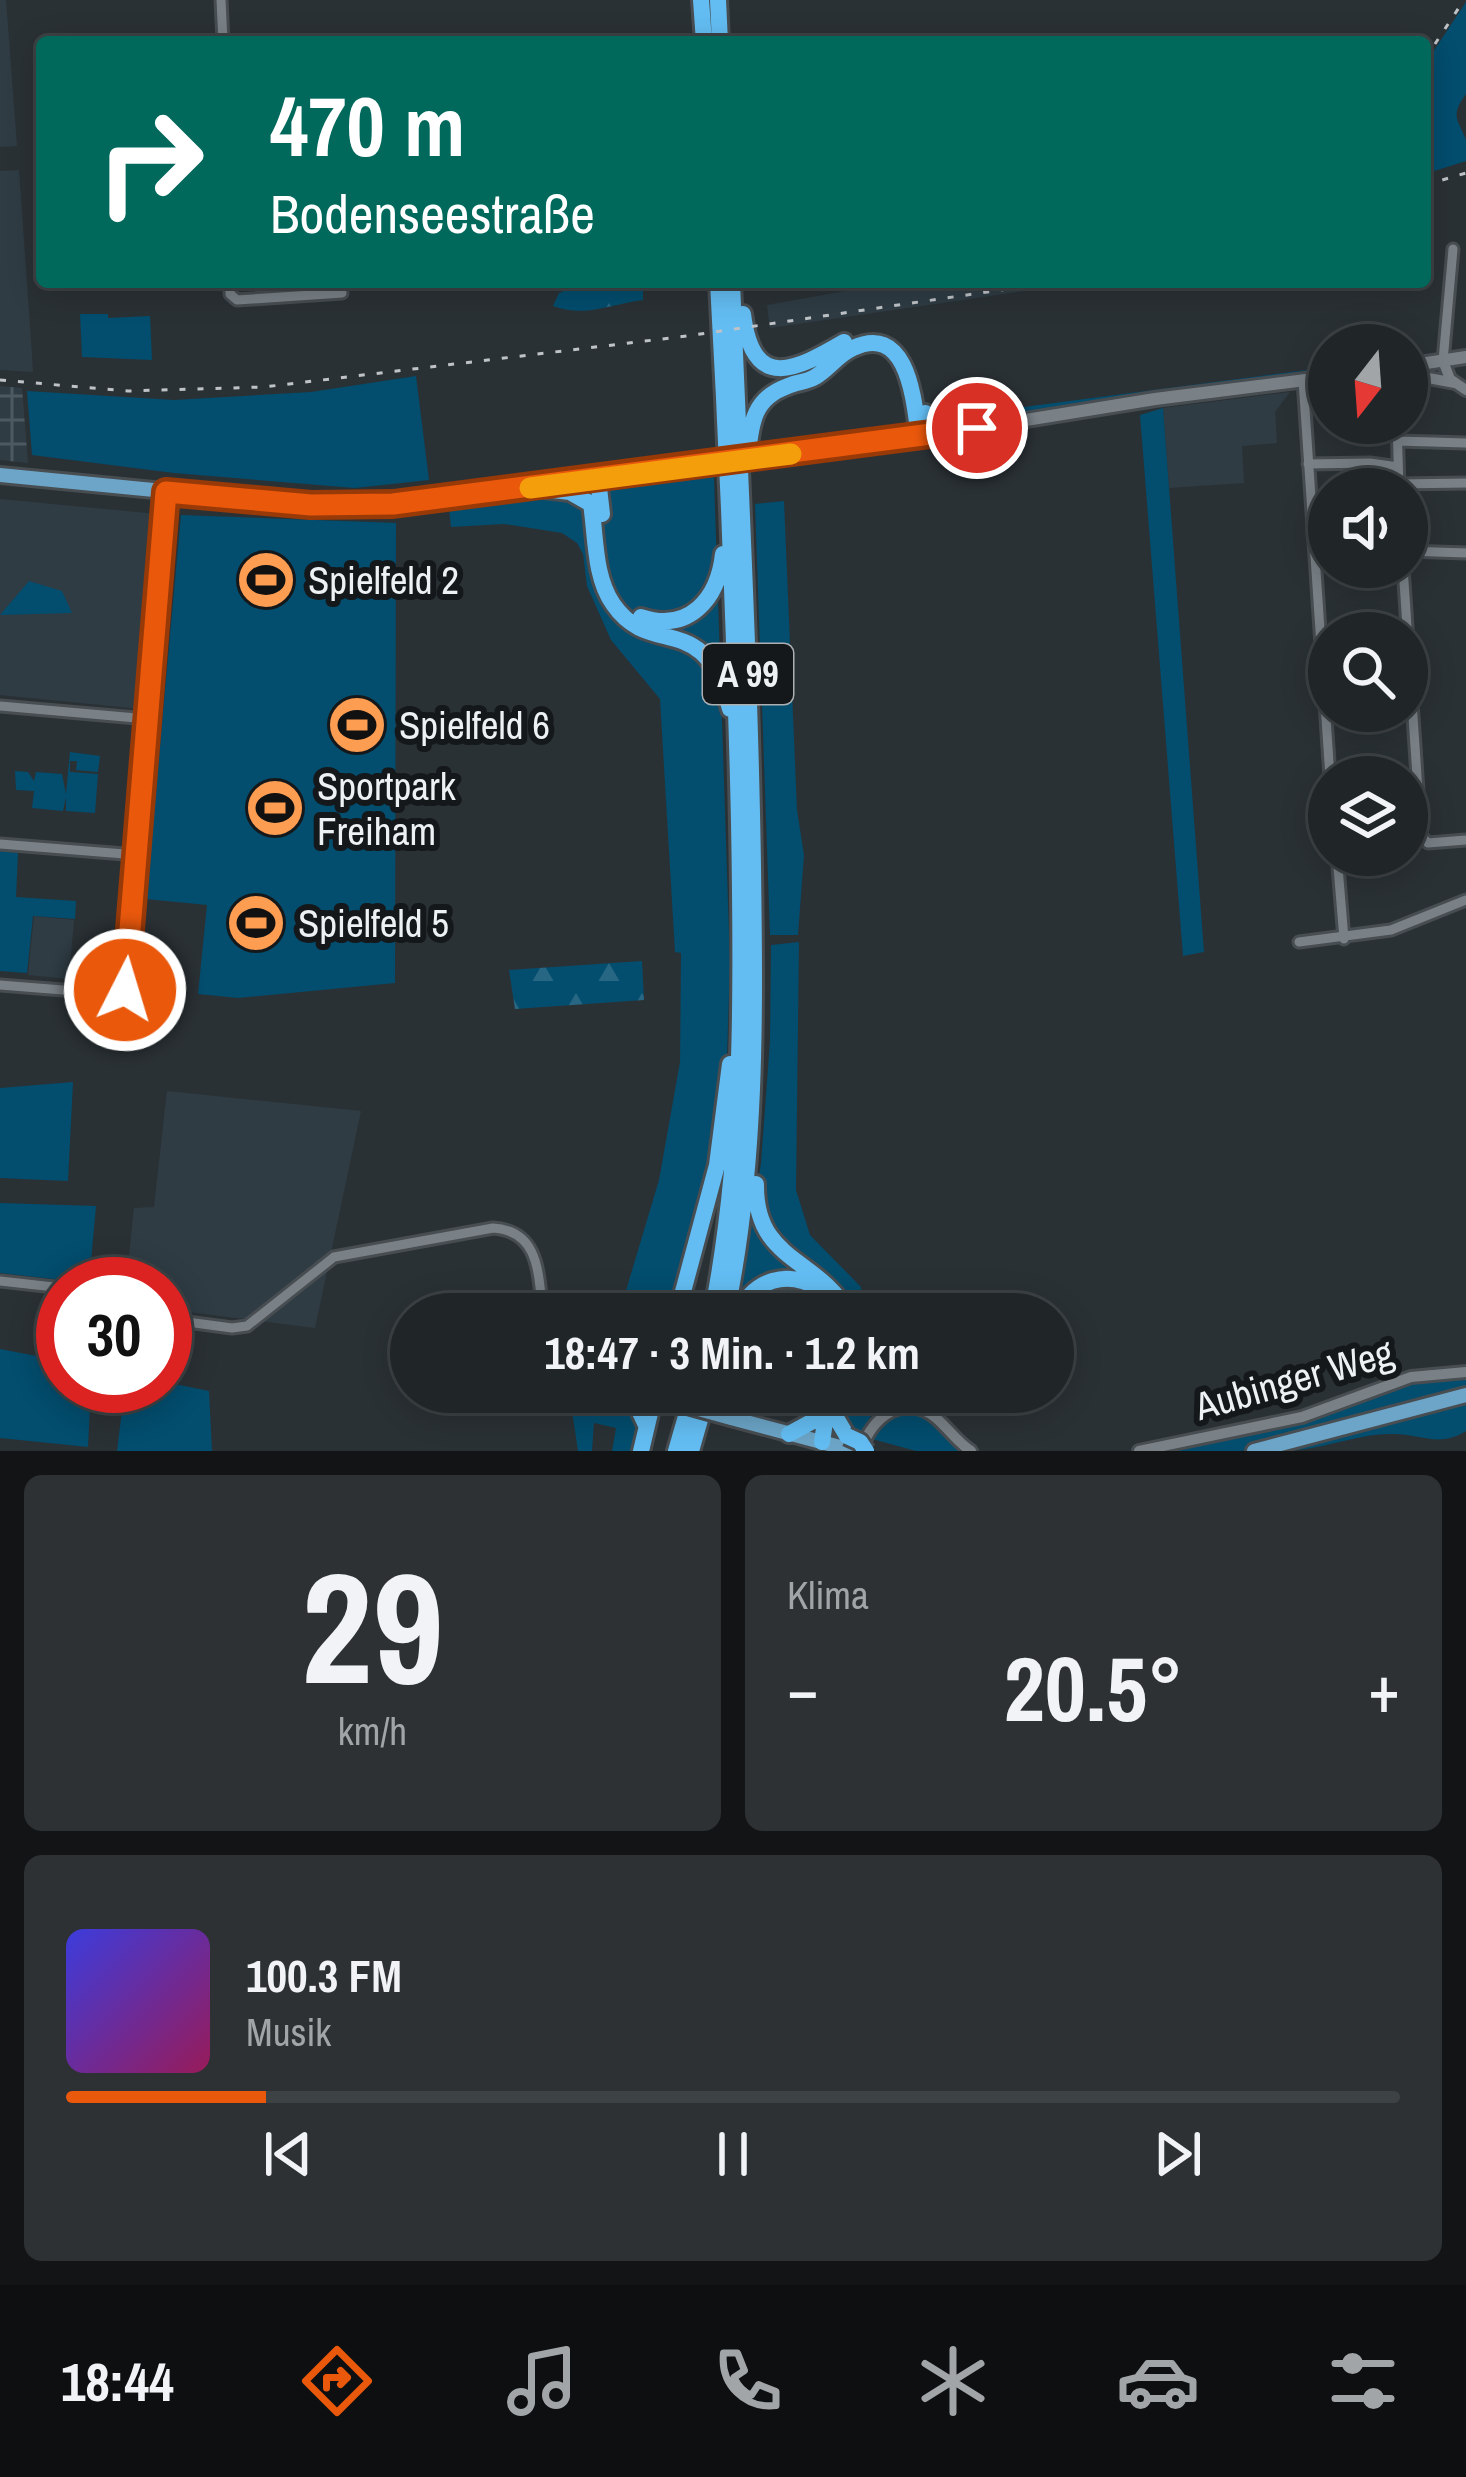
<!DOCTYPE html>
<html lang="de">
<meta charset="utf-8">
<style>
body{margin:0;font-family:"Archivo Narrow",sans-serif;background:#2d3134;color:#f1f3f6;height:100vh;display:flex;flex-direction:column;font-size:45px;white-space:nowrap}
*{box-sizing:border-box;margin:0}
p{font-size:39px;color:#a2a5a8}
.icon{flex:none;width:66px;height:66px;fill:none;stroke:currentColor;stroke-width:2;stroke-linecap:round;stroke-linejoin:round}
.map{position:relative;height:1451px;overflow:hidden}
.sheet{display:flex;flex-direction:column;gap:24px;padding:24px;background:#121416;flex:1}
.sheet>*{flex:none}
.guide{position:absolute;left:36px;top:36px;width:1395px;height:252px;border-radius:12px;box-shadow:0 6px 30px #0003,0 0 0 3px #3d4245;background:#00695c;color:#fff;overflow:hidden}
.needle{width:78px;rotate:197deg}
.tools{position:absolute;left:1308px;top:324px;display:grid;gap:24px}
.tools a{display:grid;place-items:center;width:120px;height:120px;border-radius:50%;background:#202528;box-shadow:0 6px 30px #0003,0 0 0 3px #3d4245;font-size:60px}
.speed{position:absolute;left:36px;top:1257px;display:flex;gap:24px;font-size:60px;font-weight:700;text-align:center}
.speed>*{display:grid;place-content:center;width:156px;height:156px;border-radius:50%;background:#202528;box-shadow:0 6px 30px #0003,0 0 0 3px #3d4245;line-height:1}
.speed .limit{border:18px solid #d22;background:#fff;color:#111}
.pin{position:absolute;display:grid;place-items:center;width:102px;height:102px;color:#fff;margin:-51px;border:6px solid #fff;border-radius:50%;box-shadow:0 3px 12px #0007}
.me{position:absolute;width:132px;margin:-66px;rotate:5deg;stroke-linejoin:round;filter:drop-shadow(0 0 9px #0008)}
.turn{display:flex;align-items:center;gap:42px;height:252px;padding:0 36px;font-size:54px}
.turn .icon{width:156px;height:156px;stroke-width:2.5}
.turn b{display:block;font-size:84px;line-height:102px}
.big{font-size:90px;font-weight:700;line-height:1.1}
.sheet .card{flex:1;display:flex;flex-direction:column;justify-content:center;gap:18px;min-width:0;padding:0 42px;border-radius:18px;background:#2d3134}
.sheet .dial{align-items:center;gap:0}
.dial b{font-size:156px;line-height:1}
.song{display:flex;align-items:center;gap:36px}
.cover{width:144px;height:144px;border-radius:18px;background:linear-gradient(135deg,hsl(240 70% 55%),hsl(330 70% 35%))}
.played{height:12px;border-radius:6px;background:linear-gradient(90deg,#ea580c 15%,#3d4245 15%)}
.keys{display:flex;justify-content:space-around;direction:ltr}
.heat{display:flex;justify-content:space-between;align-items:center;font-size:66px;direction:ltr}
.sheet .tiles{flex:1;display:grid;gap:24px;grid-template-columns:1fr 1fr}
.card:last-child{grid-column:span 2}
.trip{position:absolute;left:390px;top:1293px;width:684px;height:120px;border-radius:60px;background:#202528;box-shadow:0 6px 30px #0003,0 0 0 3px #3d4245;font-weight:700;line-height:120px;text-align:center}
.tab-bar{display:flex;height:192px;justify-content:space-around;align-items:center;background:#0d0f10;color:#a2a5a8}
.tab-bar .icon{width:84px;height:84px}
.tab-bar .active{color:#ea580c}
.tab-bar b{font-size:54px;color:#f1f3f6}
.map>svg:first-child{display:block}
.built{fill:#2f3c44}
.industrial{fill:url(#industrial-grid)}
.green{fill:#034d6e}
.forest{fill:url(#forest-firs)}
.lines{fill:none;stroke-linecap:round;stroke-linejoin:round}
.minor-casing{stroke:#474d51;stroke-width:15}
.tertiary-casing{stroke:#474d51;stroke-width:16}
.secondary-casing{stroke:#474d51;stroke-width:18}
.primary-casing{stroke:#474d51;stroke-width:20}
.motorway-casing{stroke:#474d51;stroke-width:22}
.minor{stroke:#798187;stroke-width:9}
.tertiary{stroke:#798187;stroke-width:10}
.secondary{stroke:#798187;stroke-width:12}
.primary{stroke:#6ca5c7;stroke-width:14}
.motorway{stroke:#63bdf2;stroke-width:16}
.rail{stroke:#bfc3c7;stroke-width:3;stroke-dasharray:6 12;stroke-linecap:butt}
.primary-bridge-casing{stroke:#474d51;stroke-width:20;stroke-linecap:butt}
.motorway-bridge-casing{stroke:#474d51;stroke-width:22;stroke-linecap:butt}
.primary-bridge{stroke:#6ca5c7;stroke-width:14}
.motorway-bridge{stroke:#63bdf2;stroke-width:16}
.route-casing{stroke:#983908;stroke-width:30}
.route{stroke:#ea580c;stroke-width:21}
.slow{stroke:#f59e0b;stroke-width:21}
.labels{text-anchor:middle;stroke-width:12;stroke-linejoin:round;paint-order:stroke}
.shield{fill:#15181a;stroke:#acb0b3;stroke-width:3}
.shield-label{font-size:36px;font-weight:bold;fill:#edf1f4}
.poi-label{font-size:39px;fill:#edf1f4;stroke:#15181a;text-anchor:start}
.street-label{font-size:39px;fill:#edf1f4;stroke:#15181a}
</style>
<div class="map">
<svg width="1466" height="1451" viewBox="0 0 1466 1451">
<defs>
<pattern id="industrial-grid" width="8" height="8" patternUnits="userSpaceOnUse" patternTransform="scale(3)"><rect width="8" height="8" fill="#2f3c44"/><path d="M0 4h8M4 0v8" fill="none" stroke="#4d5960"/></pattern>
<pattern id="forest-firs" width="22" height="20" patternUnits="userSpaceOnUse" patternTransform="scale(3)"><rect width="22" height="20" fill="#034d6e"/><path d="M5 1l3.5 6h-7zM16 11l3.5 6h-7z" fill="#286783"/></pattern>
</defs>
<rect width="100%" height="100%" fill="#2a3135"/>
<path class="built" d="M0,0H6L17,146L0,147Z
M19,170L32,355L33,372L0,370V171Z
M895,282H1087L770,328L767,305Z
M1290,392L1275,412L1277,443L1242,446L1244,483L1169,488L1163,408Z
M0,499L157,514L141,709L0,695Z
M34,916L74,920L69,979L28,975Z
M167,1091L361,1111L315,1328L165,1309V1284H126L134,1208L154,1207Z"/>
<path class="industrial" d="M0,386L22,388L28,463L0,460Z"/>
<path class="green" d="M1466,2V94C1449,117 1459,120 1466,140C1466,147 1466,154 1466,161L1425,174V64Z
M80,314H108V318L150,316L152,360L82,357Z
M1329,367L1019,415L949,421L928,404L1009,409Z
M416,376L429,480L355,488L174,473L32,455L27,391L174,400L311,392Z
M1163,408L1204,952L1183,956L1140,415Z
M714,477L730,963L727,1057L718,1135L668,1314H619L659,1180L680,1062L681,953L675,952L660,699L611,640L587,586L583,554L577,543L562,533L504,524L451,527L449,508L606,493L617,486Z
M784,501L797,810L804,855L798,935H770L755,504Z
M181,515L396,523L395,983L238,998L198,994L207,905L146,899Z
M29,581L62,591L72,613L0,615Z
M70,752L100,756L98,772L76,770L77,761H70V772L98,774L95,813L66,811V797L63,811L32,808L34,791L16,790L15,771L28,772L34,781L36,772L62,774L66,794Z
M0,851L18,853L16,897L76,901L75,919L33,916L27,973L0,971Z
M799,942L796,1190L810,1235L861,1287V1299L868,1297L875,1314H737L761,1163L770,1041L771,945Z
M73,1082L68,1181L0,1178V1088Z
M0,1203L96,1206L89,1283L0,1273Z
M0,1349L63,1361V1386H91L88,1447L0,1438Z
M1466,1377V1394L1241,1451H1158L1317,1417L1409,1382Z
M165,1382L209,1391L212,1451H117L125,1386H165Z
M722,1392H874L872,1414L859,1437L839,1417L734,1408L719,1404Z
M1466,1402V1431C1439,1448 1422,1434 1393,1434C1357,1433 1321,1451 1281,1451Z
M596,1403L626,1406L640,1418L632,1451H612L616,1428L594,1423L592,1451H578L572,1411Z
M897,1413L921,1415L963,1451H916L872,1439L875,1428Z"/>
<path class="forest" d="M590,282H658V284L643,287V300C610,304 586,318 553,306L559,293Z
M642,961L644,1000L515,1009L509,970Z"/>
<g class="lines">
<defs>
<path id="minor" d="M221,0L223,42
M230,282V294L237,300L342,293
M1443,361L1453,249
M1303,380L1330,777
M1397,423L1399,489
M1398,441L1465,443
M1308,464L1370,463L1398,467
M1399,484L1466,483
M1407,551L1466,553
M1403,567L1421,836L1428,843L1466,840
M0,706L148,719
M0,844L137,855
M1337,855L1344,939
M1299,942L1391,930L1466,900
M0,985L125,995L166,492
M0,1281L63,1288
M165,1319L232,1328L247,1326L334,1257L493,1228C541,1231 538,1276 543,1314"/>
<path id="tertiary" d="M1443,361L1450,379L1466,390
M1407,374L1455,383
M862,1449C871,1417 905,1392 936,1418C948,1428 957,1442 971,1451
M1139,1451L1302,1417L1411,1377L1466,1372"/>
<path id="secondary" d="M1407,366L1466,357
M928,436L1155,399L1329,377"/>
<path id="primary" d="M767,457L928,436
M0,475L267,501L362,506L700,466
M731,1418L855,1451
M1254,1451L1466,1395"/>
<path id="motorway" d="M701,0L704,42
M718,0L720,42
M743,314C753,393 796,370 844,342
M925,413L947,424L978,429
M748,454C751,422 754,398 788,386C797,382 807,382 815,377C829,369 838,354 853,348C909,322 914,403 919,437
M598,479L602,514
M536,488L570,492L591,504C596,536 594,577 613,604C652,661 704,606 730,709
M641,617C689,633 718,599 723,554
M756,1184C755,1262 817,1256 849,1314
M677,1314L717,1165L730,1064
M712,1314C744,1150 742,987 739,822C735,642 728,462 718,282
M726,1314C757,1166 755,1018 753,867C750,672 740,477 732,282
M738,1314C754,1279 787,1269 820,1289
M619,1392L638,1408L646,1425
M841,1392L835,1416L847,1436
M789,1434L813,1421L830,1397
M822,1442L827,1408
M641,1451L655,1392
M676,1451L693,1392
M691,1451L708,1392"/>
</defs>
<use href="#minor" class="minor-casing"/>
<use href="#tertiary" class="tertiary-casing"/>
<use href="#secondary" class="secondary-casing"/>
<use href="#primary" class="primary-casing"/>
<use href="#motorway" class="motorway-casing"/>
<use href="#minor" class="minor"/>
<use href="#tertiary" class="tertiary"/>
<use href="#secondary" class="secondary"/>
<use href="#primary" class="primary"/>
<use href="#motorway" class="motorway"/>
<path class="rail" d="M1425,59L1464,0
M1425,185L1466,173
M0,380L128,391L264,387L687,336L1055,282"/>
<defs>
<path id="primary-bridge" d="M700,466L767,457
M666,1400L731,1418"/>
<path id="motorway-bridge" d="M847,1436L860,1442L866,1451"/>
</defs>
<use href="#primary-bridge" class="primary-bridge-casing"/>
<use href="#motorway-bridge" class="motorway-bridge-casing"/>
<use href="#primary-bridge" class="primary-bridge"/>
<use href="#motorway-bridge" class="motorway-bridge"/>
</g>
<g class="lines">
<defs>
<path id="route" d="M125,990L166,492L311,505L393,504L977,428"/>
</defs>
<use href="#route" class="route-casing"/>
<use href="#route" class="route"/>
<path class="slow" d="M530,488L791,454"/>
</g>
<defs>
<symbol id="stadium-disc" viewBox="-11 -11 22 22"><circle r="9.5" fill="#fc9d52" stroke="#15181a"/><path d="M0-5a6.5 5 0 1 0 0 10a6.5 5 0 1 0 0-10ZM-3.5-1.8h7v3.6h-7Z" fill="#111"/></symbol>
</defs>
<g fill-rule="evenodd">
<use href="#stadium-disc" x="233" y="547" width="66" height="66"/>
<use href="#stadium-disc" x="324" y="692" width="66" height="66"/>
<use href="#stadium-disc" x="242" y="775" width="66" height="66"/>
<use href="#stadium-disc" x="223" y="890" width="66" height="66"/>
</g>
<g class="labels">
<rect class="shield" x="703" y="644" width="90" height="60" rx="9"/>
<g class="shield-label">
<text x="748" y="687">A 99</text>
</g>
<g class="poi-label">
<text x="308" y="594">Spielfeld 2</text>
<text x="399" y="739">Spielfeld 6</text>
<text x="317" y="800">Sportpark<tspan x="317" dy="45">Freiham</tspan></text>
<text x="298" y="937">Spielfeld 5</text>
</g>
<g class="street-label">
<text transform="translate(1294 1379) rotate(-16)" y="14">Aubinger Weg</text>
</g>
</g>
</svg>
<div class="tools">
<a><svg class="needle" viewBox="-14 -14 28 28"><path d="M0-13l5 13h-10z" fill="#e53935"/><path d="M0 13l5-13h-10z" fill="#a2a5a8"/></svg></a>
<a><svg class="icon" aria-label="sound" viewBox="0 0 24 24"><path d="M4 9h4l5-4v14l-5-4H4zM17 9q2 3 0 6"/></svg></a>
<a><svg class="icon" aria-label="search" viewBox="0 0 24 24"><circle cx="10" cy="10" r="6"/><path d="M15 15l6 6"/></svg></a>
<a><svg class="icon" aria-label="layers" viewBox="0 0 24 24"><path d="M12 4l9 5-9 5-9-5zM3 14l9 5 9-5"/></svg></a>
</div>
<div class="speed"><div class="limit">30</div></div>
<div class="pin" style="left:977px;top:428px;background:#d93025"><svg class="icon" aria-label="arrive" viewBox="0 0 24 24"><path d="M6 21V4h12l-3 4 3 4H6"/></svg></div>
<svg class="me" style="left:125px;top:990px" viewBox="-20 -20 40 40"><circle r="17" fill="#ea580c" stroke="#fff" stroke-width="3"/><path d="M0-11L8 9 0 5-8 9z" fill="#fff"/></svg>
<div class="trip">18:47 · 3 Min. · 1.2 km</div>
<div class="guide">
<div class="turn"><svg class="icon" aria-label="right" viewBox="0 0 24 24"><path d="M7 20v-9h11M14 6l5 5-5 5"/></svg><div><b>470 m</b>Bodenseestraße</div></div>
</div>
</div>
<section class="sheet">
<div class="tiles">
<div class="card dial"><b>29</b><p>km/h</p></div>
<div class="card"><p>Klima</p>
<div class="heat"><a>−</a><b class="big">20.5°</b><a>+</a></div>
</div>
<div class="card">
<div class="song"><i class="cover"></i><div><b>100.3 FM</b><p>Musik</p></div></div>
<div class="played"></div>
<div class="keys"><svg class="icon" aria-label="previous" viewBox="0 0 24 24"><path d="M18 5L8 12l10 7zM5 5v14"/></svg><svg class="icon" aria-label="pause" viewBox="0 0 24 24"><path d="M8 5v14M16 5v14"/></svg><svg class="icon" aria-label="next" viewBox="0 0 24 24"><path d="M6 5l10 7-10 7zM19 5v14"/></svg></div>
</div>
</div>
</section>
<nav class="tab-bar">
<b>18:44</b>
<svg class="icon active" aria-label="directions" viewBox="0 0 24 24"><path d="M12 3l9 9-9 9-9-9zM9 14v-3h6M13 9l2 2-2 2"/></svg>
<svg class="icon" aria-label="music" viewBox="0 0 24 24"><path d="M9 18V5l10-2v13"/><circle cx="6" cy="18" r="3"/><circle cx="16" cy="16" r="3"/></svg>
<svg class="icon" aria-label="phone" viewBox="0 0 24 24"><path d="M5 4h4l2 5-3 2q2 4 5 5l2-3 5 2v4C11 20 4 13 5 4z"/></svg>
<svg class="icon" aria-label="climate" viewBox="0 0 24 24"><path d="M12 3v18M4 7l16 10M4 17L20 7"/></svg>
<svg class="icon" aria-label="car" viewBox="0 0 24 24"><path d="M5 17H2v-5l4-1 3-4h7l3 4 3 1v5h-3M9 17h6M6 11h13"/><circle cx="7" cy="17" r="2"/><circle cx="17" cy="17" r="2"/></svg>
<svg class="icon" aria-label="filters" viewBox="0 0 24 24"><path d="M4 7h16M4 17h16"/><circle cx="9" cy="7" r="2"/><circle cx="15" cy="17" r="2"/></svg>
</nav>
